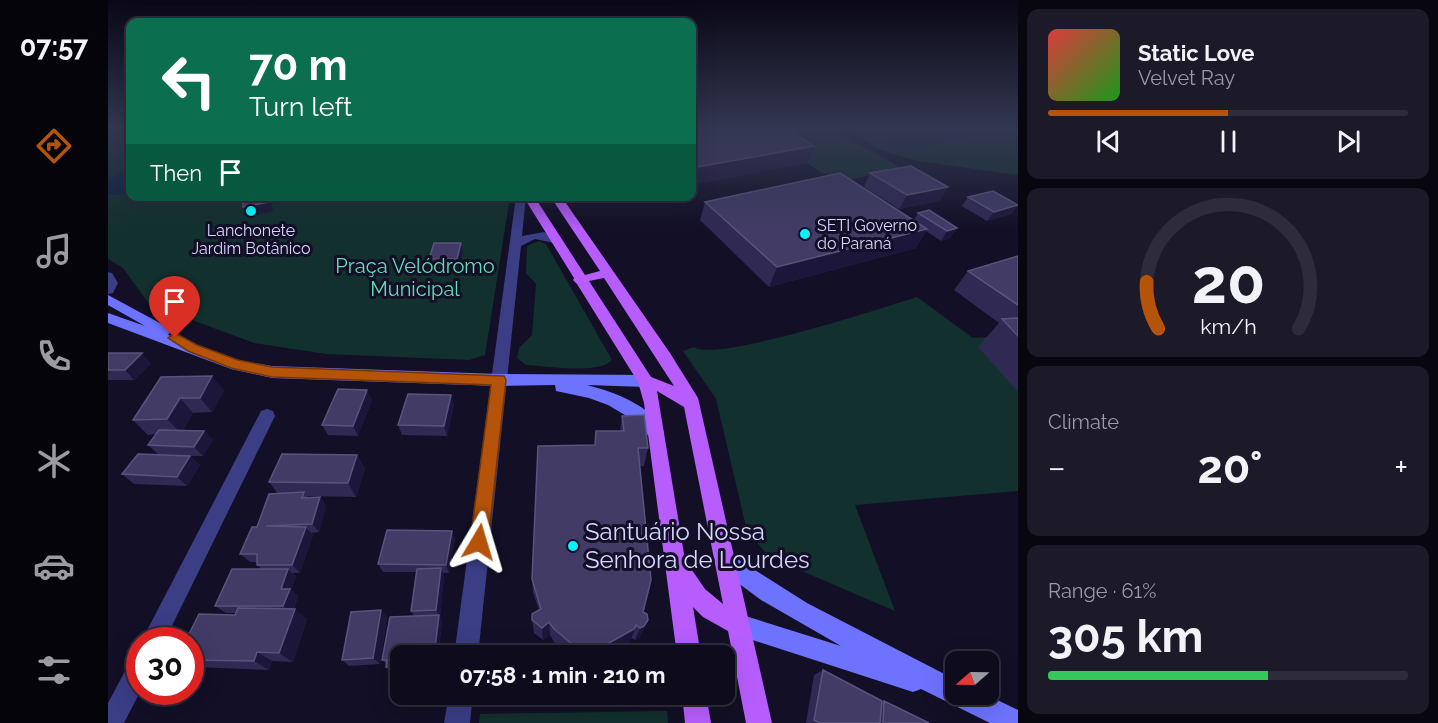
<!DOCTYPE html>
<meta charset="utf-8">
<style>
body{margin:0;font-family:Raleway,sans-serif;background:#1c1929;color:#f1f3f6;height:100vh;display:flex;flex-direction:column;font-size:22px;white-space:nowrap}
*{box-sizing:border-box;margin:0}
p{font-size:20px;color:#9b9ba3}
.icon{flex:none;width:33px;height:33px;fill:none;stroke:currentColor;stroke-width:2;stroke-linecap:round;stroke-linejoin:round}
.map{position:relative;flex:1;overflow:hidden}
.details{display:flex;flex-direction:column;gap:9px;padding:9px;background:#08060f;width:420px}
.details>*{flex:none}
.hud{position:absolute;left:18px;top:18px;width:570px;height:183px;border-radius:12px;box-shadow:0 6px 24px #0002,0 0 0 2px #2e2b3b;background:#0b6e4f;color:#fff;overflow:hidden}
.needle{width:39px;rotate:250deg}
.controls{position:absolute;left:837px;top:651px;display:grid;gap:12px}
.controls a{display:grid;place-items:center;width:54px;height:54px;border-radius:12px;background:#0e0b1c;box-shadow:0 6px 24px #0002,0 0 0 2px #2e2b3b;font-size:30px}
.speed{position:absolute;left:18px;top:627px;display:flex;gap:12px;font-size:30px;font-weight:700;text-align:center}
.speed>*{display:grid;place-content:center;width:78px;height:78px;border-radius:50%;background:#0e0b1c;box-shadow:0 6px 24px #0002,0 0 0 2px #2e2b3b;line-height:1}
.speed .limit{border:9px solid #d22;background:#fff;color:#111}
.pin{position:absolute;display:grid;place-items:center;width:51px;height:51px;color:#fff;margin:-62px -26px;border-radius:50% 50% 50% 0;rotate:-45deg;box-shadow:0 0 6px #0007}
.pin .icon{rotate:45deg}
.me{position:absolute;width:66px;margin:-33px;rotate:7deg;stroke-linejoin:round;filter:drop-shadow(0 0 4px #0008)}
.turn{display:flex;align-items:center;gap:21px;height:126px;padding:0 24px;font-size:27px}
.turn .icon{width:78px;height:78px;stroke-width:2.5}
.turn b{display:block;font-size:42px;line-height:51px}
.then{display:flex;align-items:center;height:57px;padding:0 24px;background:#0003;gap:12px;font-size:22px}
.big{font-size:45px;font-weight:700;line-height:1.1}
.details .tile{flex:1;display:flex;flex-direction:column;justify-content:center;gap:9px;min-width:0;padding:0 21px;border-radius:12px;background:#1c1929}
.details .dial{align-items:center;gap:0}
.dial svg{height:156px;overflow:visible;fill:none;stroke:#2e2b3b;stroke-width:7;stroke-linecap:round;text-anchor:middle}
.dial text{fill:#f1f3f6;stroke:none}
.song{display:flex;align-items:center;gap:18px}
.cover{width:72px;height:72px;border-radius:9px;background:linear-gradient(135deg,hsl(0 70% 55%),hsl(120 70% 35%))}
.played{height:6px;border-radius:3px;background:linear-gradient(90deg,#b45309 50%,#2e2b3b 50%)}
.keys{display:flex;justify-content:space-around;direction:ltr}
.heat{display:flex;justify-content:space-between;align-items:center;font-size:33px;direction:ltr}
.charge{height:9px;border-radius:4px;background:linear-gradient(90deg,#34c759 61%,#2e2b3b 0)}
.trip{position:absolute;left:282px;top:645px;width:345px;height:60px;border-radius:12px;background:#0e0b1c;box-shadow:0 6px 24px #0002,0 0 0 2px #2e2b3b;font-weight:700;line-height:60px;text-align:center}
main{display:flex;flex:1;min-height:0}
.dock{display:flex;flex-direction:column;width:108px;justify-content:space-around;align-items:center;background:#06040b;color:#9b9ba3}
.dock .icon{width:42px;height:42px}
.dock .selected{color:#b45309}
.dock b{font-size:27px;color:#f1f3f6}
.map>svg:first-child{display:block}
.green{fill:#12302d}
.water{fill:#0b2344}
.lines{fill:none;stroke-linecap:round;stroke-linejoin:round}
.stream{stroke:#0b2344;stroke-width:4}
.minor{fill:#3b3d85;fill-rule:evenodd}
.secondary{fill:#6d73fe;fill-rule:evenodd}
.primary{fill:#b75dfd;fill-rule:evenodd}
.wall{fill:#2f2954}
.shaded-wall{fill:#1c173a}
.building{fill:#413b66;stroke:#58547e;stroke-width:1.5}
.route{fill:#b45309;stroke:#753606;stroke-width:1.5}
.poi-dot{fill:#03f4fd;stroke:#120f26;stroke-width:2}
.labels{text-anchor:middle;stroke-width:6;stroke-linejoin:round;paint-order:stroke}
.far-poi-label{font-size:16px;fill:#d7d5ff;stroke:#120f26;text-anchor:start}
.park-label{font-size:20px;fill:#61dfb7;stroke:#120f26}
.near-poi-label{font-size:24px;fill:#d7d5ff;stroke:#120f26;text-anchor:start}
</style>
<main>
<nav class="dock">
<b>07:57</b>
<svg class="icon selected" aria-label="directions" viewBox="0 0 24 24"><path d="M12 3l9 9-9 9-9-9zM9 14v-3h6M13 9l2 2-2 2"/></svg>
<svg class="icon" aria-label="music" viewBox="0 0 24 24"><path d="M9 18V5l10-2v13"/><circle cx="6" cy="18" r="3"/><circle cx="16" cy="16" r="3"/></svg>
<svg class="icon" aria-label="phone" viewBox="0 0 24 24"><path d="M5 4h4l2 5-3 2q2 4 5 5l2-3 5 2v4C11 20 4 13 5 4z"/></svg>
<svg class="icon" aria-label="climate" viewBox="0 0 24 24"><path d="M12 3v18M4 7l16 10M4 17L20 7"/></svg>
<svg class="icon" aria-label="car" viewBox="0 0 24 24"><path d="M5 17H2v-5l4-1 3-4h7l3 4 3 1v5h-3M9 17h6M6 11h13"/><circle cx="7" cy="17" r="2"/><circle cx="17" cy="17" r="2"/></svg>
<svg class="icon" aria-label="filters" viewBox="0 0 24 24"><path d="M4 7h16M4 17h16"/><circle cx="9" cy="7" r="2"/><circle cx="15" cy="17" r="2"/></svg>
</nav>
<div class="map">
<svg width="910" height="723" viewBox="0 0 910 723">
<rect width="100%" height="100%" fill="#120f26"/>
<path class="green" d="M0,129H22V196L402,197L377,355L361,360L218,354L146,343L41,304L15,268L0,259Z
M648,129H723L793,168L741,180L714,173Z
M741,129H910V175L809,161L773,150Z
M431,241L438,244L504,360C490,375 439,366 418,365L409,358L411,348L424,335L428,284L418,273L419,246Z
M809,297L865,338L910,335V491L747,505L787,611L673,562L658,553L639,531L608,399L575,351L586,347C607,363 777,307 809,297Z
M559,711L560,723H371L372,714Z"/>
<path class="water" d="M18,173V176H22V194L0,195V180L9,174Z"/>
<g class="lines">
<path class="stream" d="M782,145H817L872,132H895L904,129"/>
<path class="minor" d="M408,196H418L414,236L436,232L452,240L446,243L427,239L413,246L370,656H346Z
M0,272L4,273L10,283L5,293L0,294Z
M159,409L165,411L167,416L57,640H34L153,411Z
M32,654V692L16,723H0V703L24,658Z
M341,694H365L362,723H336Z"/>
<path class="secondary" d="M0,295L61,328L63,331L60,335L130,360L164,366L391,374L538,375L543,377L546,381L543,385L538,387L479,385C506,392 543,405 556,432L554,437L548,439L542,437L522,418L500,405L481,398L448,391L447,385L391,386L164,378L123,369L0,323V313L37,326L0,305Z
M617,551L699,603L848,680V694H877L910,710V723H882L813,689L805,692L623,633L620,625L623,617L631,614L733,646L653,600L610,568L607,561L610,554Z"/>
<path class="primary" d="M415,196H426L477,275L492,271L442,196H453L562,353L590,398L664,723H638L620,631L595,617L585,607L593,656H569L536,403L530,382L469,284L465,280L466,278ZM496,278L566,386L543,377L481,281ZM549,391L576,407L615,604L597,589L577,560Z
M574,694H598L603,723H577Z"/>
</g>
<path class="wall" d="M762,173L840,187L831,201L791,209L756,187Z
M860,197L910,205L903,214L879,221L854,206Z
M597,202L806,220L810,213L849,228L842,238L833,241L818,231L808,248L661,287L592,220Z
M353,243L355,252L351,269H324L321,259Z
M910,256V392L870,347L891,323L846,290L860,271Z
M0,353L43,363L26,380H0Z
M53,377L116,390L104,412L85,413L75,430L96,431L105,440L95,456H82L92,465L79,486L26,484L14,474L50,454L40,445L48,434L40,435L25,420Z
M343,395L346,405L339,436L294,435L290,425Z
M264,400L250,436L220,435L214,425Z
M514,416L540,448L536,466H532L535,612L540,620L531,638L527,640L523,638L522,642L501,653V656H463L446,642L442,635L435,640L426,633L424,620L431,610L425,593L424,579L487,445L488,431H512Z
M249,455L257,469L248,497L199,496L200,497H212L218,506L211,532L203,533L205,535L192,573H184L188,577L183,590L190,596L186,609L199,619L185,662L164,661L161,670L88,667L82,665V640L127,615V613H118L107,606L154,569L149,565V562H142L132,554L170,494L161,482Z
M344,531L347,539L341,573H335L336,575L332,617L334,622L330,656H292V672H283L278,667V664L274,660L306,616L303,611L308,572H275L270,564Z
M279,617L272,664L241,666L234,660Z
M715,670L774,702L776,701L821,723H698L706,675Z"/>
<path class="shaded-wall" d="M706,146L700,163L584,185V168Z
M840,187L831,201L791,209L799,195Z
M160,196H162L163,198L165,211L140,217L135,207Z
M910,205L903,214L879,221L886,212Z
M849,228L842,238L833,241L839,231Z
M819,229L808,248L661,287L669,267Z
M353,243L355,252L351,269L349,259Z
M34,353L43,363L26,380L17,370Z
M104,376L116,390L104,412L92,398Z
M259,390L264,400L250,436L245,426Z
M343,395L346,405L339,436L336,426Z
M72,398L85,413L73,433L59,419Z
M96,431L105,440L95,456L86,447Z
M249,455L257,469L248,497L240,483Z
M82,456L92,465L79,486L69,477Z
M212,497L218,506L211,532L204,524Z
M198,527L205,535L192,573L184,565Z
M344,531L347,539L341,573L338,565Z
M333,568L336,575L332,617L328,610Z
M180,569L188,577L183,590L190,596L184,613L175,606L173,589Z
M187,609L199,619L185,662L171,653Z
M273,610L279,617L272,664L265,658Z
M331,615L334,622L330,656H326Z
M540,620L531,638L527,640L532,628Z
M441,622L442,635L435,640L434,628Z
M528,625L522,642L498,655L501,643Z
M149,652L164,661L161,670L146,661Z"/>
<path class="building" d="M584,129H679L706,146L584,168Z
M803,166L840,187L799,195L762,173Z
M732,173L819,229L669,267L597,202Z
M885,191L910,205L886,212L860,197Z
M160,196L161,202L135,207L134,198L142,196Z
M821,210L849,228L839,231L810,213Z
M326,243H353L349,259H321Z
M910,256V305L860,271Z
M910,318V336L894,319Z
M0,353H34L17,370H0Z
M104,376L92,398H72L59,419L25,420L53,377Z
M230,389L259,390L245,426L214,425Z
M300,394L343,395L336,426L290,425Z
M536,415L540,448H530L543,580L535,612L539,614L540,620L536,626L532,628L528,625L526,629L501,643V656H464V644L446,629L441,622L434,628L424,620V614L433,609L424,579L430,446L487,445L488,431H516L514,416Z
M51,430L96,431L86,447L40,445Z
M30,454L82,456L69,477L14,474Z
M174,454L249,455L240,483L161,482Z
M196,492L194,498L212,497L204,524L158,526L198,527L184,565H149V554H132L144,527H149L161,494Z
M279,530L344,531L338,565L270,564Z
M333,568L328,610L303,611L309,569Z
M124,569H180L173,589H182L175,606H107Z
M130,608L187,609L171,653L149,652L146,661L82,660V640H78L91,614L127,615Z
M273,610L265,658L234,660L243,612Z
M331,615L326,656H292V666L278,667L279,660H274L282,617Z
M715,670L774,701L772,723H712L706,720Z
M776,701L821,723H775Z"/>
<linearGradient id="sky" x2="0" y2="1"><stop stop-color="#0a0815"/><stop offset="0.56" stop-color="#333752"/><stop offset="1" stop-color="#333752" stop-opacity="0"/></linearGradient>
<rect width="910" height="230" fill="url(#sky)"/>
<path class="route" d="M67,333L89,345L130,360L164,367L396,376L398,380L380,542L378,548L371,551L365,548L362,542L383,385L164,377L123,368L80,351L60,338Z"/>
<g class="poi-dot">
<circle cx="143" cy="211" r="6"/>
<circle cx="697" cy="234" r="6"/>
<circle cx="465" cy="546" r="6"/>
</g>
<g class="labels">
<g class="far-poi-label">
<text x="709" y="231">SETI Governo<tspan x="709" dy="18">do Paraná</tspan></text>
<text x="143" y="236" text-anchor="middle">Lanchonete<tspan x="143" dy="18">Jardim Botânico</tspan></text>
</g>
<g class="park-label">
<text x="307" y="273">Praça Velódromo<tspan x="307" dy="23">Municipal</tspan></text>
</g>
<g class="near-poi-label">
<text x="477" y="540">Santuário Nossa<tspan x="477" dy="28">Senhora de Lourdes</tspan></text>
</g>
</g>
</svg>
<div class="controls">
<a><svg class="needle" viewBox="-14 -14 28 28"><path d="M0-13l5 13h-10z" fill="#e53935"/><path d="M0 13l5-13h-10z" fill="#9b9ba3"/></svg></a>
</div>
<div class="speed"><div class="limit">30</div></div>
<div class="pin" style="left:67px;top:338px;background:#d93025"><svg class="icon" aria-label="arrive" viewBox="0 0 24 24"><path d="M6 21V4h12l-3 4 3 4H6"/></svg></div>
<svg class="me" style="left:371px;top:542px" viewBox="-20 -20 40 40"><path d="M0-17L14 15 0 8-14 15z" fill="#b45309" stroke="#fff" stroke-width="4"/></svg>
<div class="trip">07:58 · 1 min · 210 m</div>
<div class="hud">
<div class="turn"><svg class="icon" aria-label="left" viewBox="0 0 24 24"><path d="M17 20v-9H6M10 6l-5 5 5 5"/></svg><div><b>70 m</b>Turn left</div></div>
<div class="then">Then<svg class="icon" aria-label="arrive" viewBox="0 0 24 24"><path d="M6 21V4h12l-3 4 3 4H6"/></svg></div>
</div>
</div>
<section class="details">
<div class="tile">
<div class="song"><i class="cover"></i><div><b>Static Love</b><p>Velvet Ray</p></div></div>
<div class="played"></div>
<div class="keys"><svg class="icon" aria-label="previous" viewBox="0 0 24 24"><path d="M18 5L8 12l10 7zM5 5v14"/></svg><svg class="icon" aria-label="pause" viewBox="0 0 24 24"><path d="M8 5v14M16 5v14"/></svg><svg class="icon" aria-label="next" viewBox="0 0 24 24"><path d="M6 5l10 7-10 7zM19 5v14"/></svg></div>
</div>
<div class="tile dial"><svg viewBox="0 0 100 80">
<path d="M14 69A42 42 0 1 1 86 69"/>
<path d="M14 69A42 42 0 0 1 8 45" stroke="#b45309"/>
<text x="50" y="56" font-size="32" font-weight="700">20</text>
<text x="50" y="72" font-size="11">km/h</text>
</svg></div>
<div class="tile"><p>Climate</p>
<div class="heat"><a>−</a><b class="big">20°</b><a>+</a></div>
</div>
<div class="tile"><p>Range · 61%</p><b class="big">305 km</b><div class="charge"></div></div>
</section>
</main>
